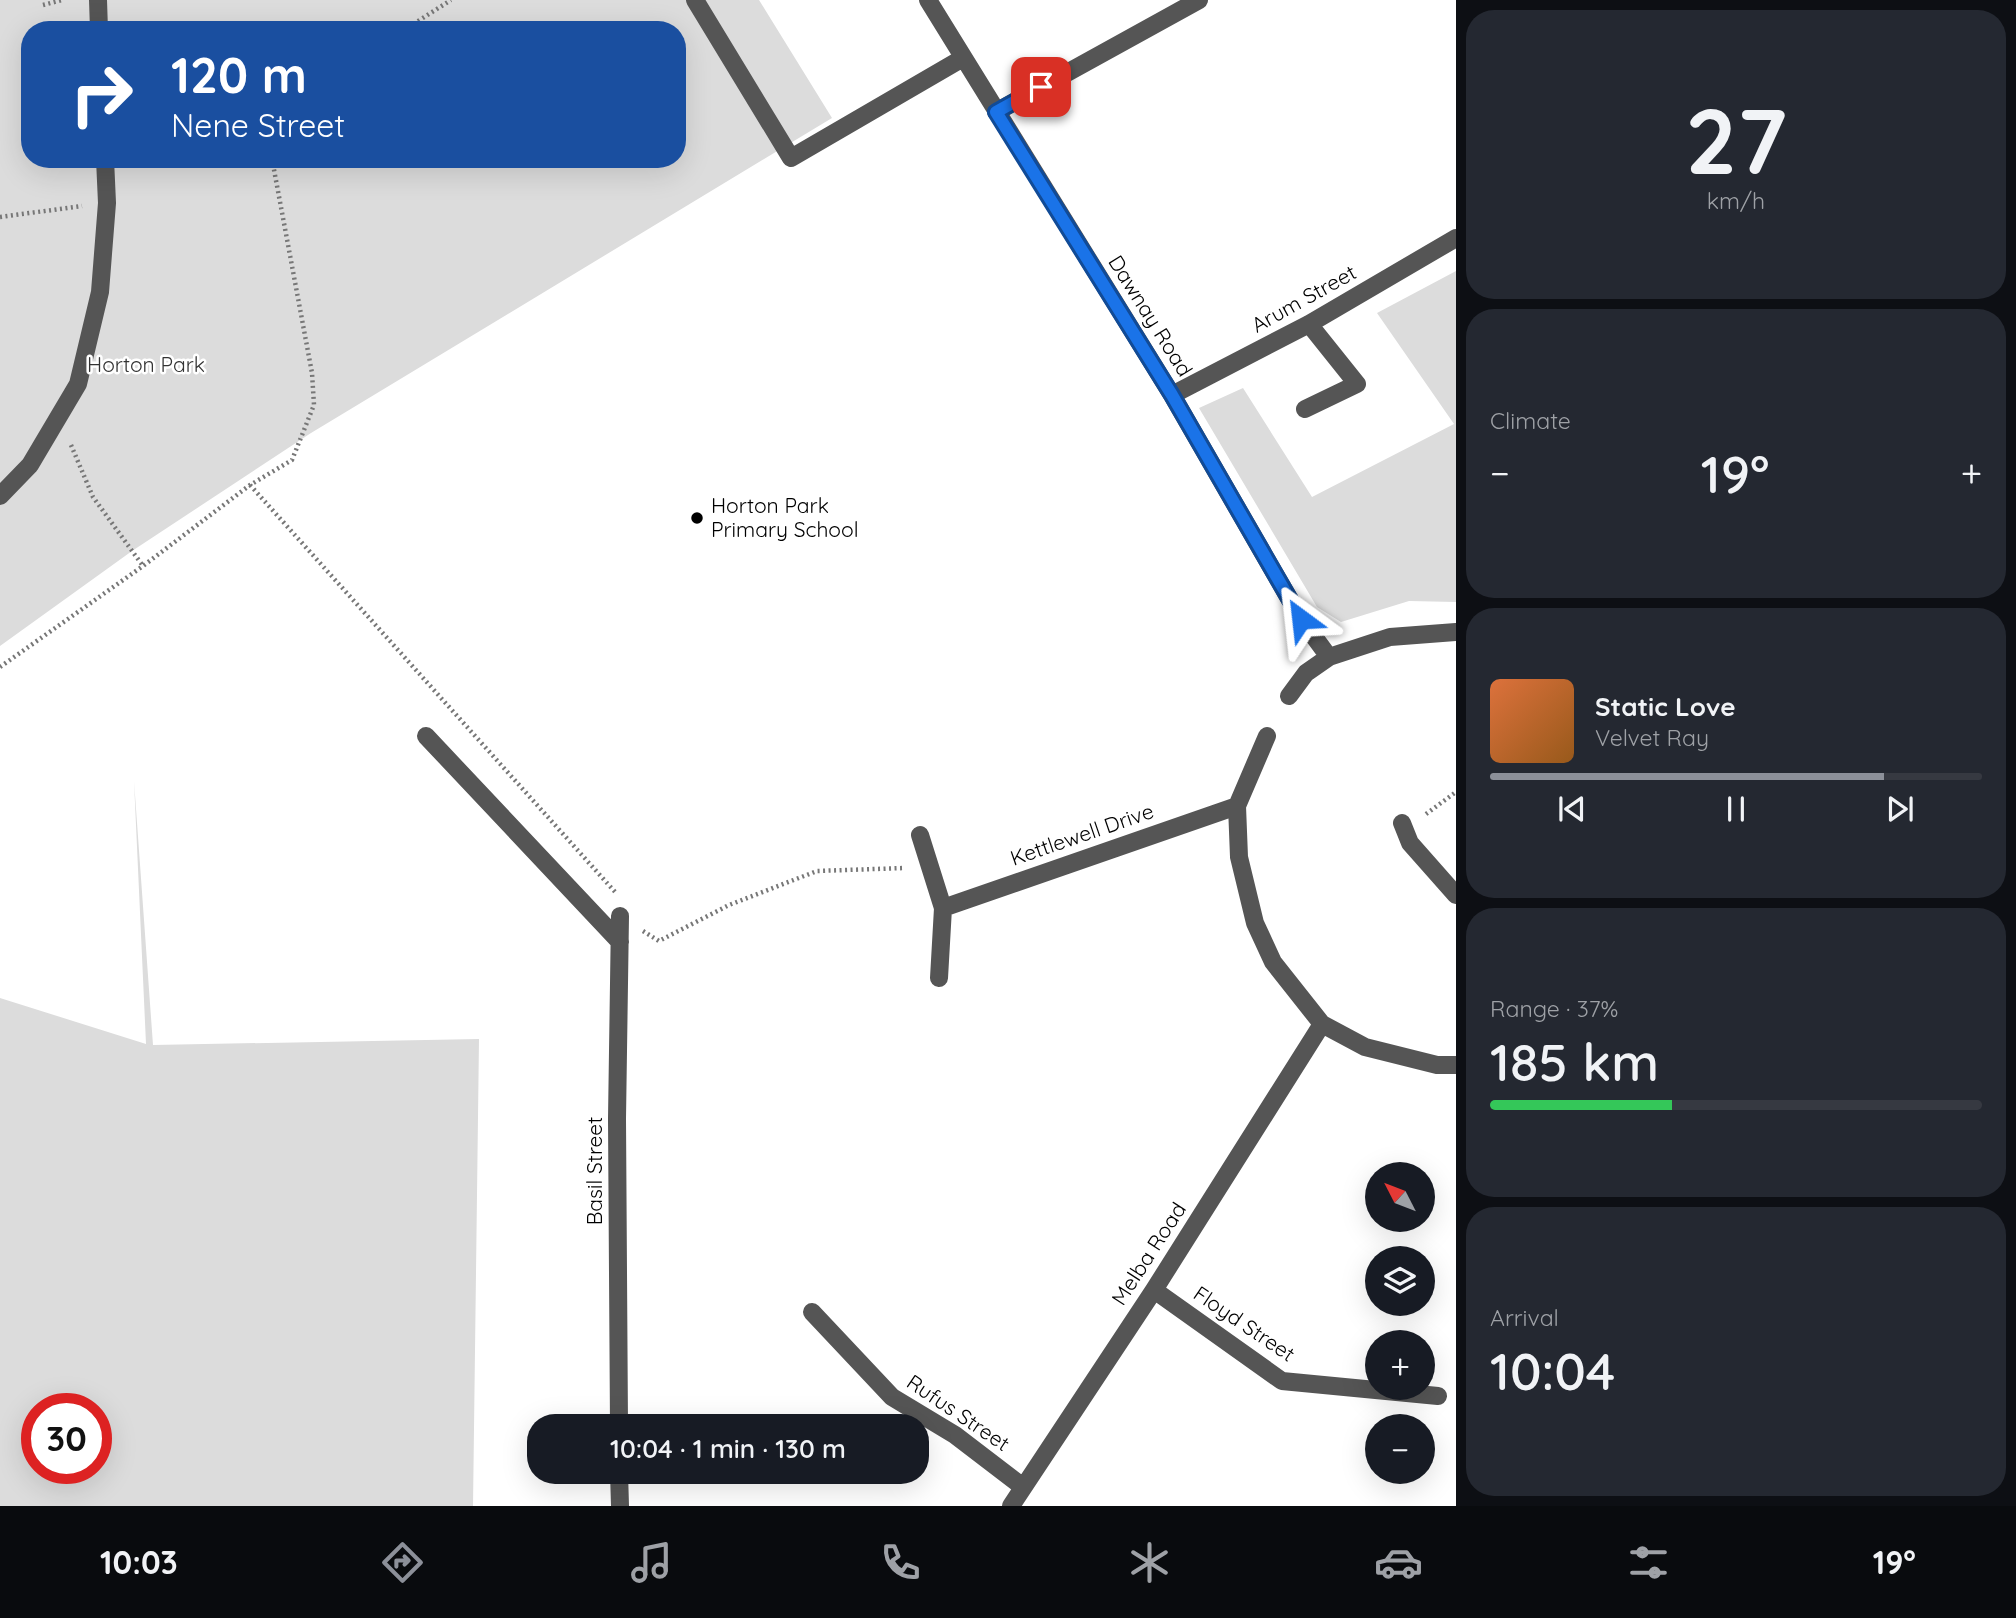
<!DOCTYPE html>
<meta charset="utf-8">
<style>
body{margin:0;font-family:Quicksand,sans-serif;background:#242831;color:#f1f3f6;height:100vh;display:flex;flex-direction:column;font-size:26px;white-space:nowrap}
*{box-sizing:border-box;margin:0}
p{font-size:23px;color:#9ea1a6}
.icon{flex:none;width:38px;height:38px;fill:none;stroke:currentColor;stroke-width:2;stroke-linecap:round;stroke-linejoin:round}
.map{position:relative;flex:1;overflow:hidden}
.drawer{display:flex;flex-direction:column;gap:10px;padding:10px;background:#0d0f14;width:560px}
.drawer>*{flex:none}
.hud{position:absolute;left:21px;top:21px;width:665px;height:147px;border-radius:28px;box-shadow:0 7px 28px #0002;background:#1a4fa0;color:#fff;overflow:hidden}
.needle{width:46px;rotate:312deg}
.controls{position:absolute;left:1365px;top:1162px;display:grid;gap:14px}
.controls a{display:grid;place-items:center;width:70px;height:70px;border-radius:50%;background:#171b24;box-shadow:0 7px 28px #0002;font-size:35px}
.speed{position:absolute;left:21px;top:1393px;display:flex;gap:14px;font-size:35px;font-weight:700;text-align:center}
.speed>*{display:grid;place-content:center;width:91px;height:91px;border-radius:50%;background:#171b24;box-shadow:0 7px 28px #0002;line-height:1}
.speed .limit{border:10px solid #d22;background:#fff;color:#111}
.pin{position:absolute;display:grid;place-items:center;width:60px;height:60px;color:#fff;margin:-30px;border-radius:14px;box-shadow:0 4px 10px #0006}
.me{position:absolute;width:77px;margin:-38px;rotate:330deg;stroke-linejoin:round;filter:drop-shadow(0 0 5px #0008)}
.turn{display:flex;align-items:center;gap:24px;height:147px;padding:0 35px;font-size:32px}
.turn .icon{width:91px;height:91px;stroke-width:2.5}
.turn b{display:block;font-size:49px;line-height:60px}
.big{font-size:52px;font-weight:600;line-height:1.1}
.drawer .tile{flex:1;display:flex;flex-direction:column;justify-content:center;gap:10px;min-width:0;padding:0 24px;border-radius:28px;background:#242831}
.drawer .dial{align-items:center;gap:0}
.dial b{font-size:91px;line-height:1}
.song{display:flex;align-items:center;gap:21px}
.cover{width:84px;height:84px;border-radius:10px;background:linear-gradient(135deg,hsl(20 70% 55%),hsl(30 70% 35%))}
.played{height:7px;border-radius:4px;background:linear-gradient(90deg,#8c9099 80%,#363941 80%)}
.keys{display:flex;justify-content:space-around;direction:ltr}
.heat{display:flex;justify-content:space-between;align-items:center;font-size:38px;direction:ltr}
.charge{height:10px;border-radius:5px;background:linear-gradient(90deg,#34c759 37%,#363941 0)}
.trip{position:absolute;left:527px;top:1414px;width:402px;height:70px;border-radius:28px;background:#171b24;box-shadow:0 7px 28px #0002;font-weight:600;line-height:70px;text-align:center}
.menu{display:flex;height:112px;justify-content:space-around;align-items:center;background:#090b0e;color:#9ea1a6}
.menu .icon{width:49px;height:49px}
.menu .current{color:#8c9099}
.menu b{font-size:32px;color:#f1f3f6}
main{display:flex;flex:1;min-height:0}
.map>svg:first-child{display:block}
.green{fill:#dcdcdc;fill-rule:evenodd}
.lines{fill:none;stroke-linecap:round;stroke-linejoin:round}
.path{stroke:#777;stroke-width:4.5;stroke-dasharray:2 3.5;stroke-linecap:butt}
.minor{stroke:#555;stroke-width:18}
.route-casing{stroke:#114b97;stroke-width:18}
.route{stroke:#1a73e8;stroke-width:12}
.poi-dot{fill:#000;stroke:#fff;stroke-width:2.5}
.labels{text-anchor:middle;stroke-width:5;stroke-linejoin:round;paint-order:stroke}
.street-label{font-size:21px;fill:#000;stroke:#fff}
.park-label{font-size:21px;fill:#333;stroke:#fff}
.poi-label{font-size:21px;fill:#000;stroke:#fff;text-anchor:start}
</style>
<main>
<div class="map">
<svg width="1456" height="1506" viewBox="0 0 1456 1506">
<rect width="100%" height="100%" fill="#fff"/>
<path class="green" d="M0,0H759L832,118L311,433L132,551L0,646ZM30,30H677V159H30Z
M1456,271V602L1409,601L1341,622L1317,607L1199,408L1243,388L1312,497L1454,424L1377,313Z
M134,781L153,1045L479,1039L473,1506H0V998L146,1044ZM37,1409H96V1468H37Z"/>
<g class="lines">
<path class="path" d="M43,5L62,0
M404,30L451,0
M0,217L82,206
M71,445L93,497L143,566
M250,485L616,893
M0,667L143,566L250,485L292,460L314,405L312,373L272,159
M1426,814L1456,792
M643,931L659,941L729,905L817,871L904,868"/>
<path class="minor" d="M98,0L99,30
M695,0L791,158L963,58
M928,0L1172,395L1301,619L1329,657
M996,112L1199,0
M1172,395L1309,324L1456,238
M1305,409L1357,384L1309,324
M0,496L30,465L78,384L100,292L107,203L105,159
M1289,696L1306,673L1329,657L1390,637L1456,632
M426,736L620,942
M1267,736L1237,806L1239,857L1255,923L1273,962L1322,1024L1365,1047L1437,1065H1456
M1402,823L1410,843L1456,895
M920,835L943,908L1237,806
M939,978L943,908
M1154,1290L1282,1381L1438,1396
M812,1312L892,1397L955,1435L1023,1487
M619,1426L617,1119L620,916
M619,1472L620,1506
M1011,1506L1154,1290L1322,1024"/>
</g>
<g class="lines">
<defs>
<path id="route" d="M1041,87L996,112L1172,395L1301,619"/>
</defs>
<use href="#route" class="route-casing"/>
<use href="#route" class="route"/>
</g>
<circle class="poi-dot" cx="697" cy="518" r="7"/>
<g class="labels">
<g class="street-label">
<text transform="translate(1304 299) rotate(-29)" y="7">Arum Street</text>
<text transform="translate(1150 316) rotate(58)" y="7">Dawnay Road</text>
<text transform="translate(1082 835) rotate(-19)" y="7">Kettlewell Drive</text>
<text transform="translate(595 1171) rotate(-90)" y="7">Basil Street</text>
<text transform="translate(1149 1254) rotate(-57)" y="7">Melba Road</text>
<text transform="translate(1244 1324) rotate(34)" y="7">Floyd Street</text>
<text transform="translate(958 1413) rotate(34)" y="7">Rufus Street</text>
</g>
<g class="park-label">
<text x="146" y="372">Horton Park</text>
</g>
<g class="poi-label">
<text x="711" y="513">Horton Park<tspan x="711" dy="24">Primary School</tspan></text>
</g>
</g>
</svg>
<div class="controls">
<a><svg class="needle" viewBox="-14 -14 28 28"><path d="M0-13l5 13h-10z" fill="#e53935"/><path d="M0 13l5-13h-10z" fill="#9ea1a6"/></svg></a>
<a><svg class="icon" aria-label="layers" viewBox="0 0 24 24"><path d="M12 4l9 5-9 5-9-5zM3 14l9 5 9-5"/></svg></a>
<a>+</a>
<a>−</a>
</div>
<div class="speed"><div class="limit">30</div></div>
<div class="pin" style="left:1041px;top:87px;background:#d93025"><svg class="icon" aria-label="arrive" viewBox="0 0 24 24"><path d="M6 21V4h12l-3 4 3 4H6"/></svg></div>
<svg class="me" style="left:1301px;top:619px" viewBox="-20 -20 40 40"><path d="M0-17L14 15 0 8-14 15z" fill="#1a73e8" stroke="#fff" stroke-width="4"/></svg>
<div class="trip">10:04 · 1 min · 130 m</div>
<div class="hud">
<div class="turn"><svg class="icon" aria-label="right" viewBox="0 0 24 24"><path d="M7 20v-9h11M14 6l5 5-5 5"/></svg><div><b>120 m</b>Nene Street</div></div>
</div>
</div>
<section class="drawer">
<div class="tile dial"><b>27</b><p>km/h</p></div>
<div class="tile"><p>Climate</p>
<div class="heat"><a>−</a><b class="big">19°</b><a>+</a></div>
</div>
<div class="tile">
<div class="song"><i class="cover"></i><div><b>Static Love</b><p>Velvet Ray</p></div></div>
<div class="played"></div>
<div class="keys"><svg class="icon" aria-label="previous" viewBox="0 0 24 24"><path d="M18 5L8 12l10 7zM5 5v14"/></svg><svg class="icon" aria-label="pause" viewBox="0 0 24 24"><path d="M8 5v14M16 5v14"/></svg><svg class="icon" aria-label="next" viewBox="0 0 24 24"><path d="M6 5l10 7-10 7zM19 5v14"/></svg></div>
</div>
<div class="tile"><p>Range · 37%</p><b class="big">185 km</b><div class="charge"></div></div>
<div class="tile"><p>Arrival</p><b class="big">10:04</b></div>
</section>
</main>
<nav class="menu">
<b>10:03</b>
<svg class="icon current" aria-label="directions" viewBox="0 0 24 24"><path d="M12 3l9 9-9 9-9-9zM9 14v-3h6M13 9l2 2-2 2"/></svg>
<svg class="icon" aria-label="music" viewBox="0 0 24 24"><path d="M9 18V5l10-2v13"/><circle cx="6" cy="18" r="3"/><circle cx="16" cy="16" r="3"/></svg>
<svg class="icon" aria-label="phone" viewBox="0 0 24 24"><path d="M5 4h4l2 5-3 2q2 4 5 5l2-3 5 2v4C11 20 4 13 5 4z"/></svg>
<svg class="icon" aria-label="climate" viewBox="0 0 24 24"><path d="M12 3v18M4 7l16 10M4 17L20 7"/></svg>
<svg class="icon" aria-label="car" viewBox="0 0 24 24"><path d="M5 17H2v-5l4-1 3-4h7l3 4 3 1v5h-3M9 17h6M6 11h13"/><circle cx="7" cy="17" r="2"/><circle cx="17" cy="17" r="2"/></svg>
<svg class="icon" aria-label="filters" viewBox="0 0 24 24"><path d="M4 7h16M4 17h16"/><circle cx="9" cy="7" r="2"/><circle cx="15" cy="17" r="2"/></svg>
<b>19°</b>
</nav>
